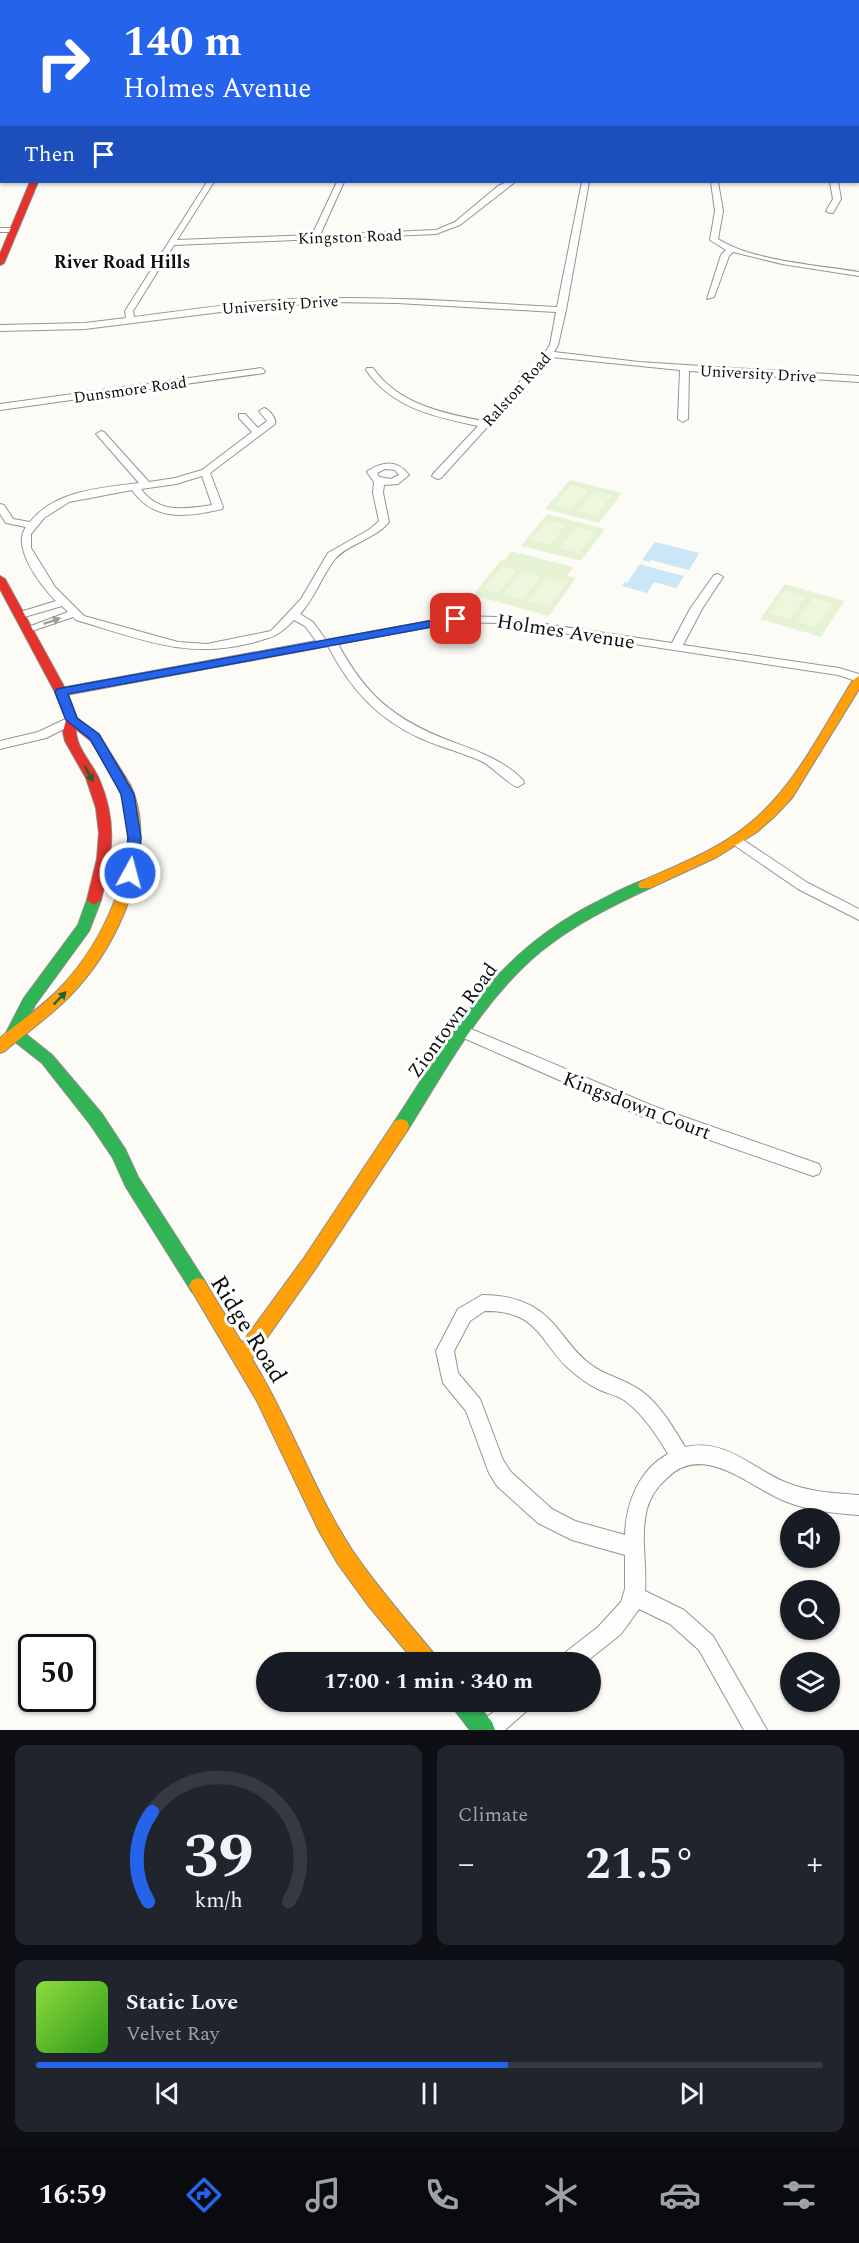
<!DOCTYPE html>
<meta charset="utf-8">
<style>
body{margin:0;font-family:Spectral,serif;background:#20242c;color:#f1f3f6;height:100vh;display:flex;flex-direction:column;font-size:22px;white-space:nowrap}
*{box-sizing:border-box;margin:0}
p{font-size:20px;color:#9ea1a6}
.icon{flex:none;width:33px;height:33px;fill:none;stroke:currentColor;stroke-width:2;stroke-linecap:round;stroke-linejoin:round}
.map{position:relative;height:1730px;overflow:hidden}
.details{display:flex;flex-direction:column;gap:15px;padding:15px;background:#0d0f14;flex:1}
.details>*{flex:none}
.guide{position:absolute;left:0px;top:0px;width:860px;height:183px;box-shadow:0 2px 4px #0004;background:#2563eb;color:#fff;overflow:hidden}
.tools{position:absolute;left:780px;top:1508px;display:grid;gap:12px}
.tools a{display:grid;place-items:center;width:60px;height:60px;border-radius:50%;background:#171b24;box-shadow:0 2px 4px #0004;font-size:30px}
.speed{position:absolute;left:18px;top:1634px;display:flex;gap:12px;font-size:30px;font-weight:700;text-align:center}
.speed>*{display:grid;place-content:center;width:78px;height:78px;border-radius:50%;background:#171b24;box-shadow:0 2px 4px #0004;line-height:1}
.speed .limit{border:3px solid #111;border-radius:9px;background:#fff;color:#111}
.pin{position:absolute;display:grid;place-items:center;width:51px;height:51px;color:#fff;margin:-26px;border-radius:12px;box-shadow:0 3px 9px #0006}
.me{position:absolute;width:66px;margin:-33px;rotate:7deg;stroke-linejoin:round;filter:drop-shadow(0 0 4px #0008)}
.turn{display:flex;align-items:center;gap:21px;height:126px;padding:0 24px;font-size:27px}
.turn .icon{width:78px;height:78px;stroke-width:2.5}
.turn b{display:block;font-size:42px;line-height:51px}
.then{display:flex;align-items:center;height:57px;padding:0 24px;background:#0003;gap:12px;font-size:22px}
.big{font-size:45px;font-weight:700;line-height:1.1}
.details .tile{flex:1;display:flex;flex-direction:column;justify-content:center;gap:9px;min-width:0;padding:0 21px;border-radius:12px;background:#20242c}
.details .dial{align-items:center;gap:0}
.dial svg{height:156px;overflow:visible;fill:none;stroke:#363941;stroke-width:7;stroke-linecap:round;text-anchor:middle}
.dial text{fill:#f1f3f6;stroke:none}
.song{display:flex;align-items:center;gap:18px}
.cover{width:72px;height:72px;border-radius:9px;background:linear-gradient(135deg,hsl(90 70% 55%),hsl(110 70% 35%))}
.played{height:6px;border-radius:3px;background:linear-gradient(90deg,#2563eb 60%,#363941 60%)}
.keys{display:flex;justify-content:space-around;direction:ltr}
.heat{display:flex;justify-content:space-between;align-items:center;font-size:33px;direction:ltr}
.details .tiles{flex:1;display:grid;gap:15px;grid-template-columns:1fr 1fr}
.tile:last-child{grid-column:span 2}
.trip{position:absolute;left:256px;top:1652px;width:345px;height:60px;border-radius:30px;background:#171b24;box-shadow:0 2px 4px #0004;font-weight:700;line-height:60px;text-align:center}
.tab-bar{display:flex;height:96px;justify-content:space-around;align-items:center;background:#090b0e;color:#9ea1a6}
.tab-bar .icon{width:42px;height:42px}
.tab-bar .selected{color:#2563eb}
.tab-bar b{font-size:27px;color:#f1f3f6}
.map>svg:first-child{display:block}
.green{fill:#e5f3d4}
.pitch{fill:#eff6de}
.water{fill:#cae6f7}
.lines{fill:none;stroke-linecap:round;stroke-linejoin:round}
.street-casing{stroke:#969593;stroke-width:2}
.fast-casing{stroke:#8c8c89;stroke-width:2}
.slow-casing{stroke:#8c8c89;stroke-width:2}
.jam-casing{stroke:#8c8c89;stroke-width:2}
.street{fill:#fffefe;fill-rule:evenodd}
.fast{fill:#30b455;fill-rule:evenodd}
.slow{fill:#ff9f0a;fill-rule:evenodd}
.jam{fill:#e5322d;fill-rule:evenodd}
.oneway{fill:#9f9e9e}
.oneway2{fill:#206232}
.route{fill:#2563eb;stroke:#184099;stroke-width:1.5}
.labels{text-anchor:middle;stroke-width:6;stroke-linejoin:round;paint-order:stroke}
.far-street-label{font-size:16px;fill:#0f0f0f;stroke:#fff}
.far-neighbourhood-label{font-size:18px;font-weight:bold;fill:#0f0f0f;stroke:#fff}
.street-label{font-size:20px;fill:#0f0f0f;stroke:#fff}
.near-street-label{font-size:24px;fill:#0f0f0f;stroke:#fff}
</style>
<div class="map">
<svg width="859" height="1730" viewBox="0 0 859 1730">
<rect width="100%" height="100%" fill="#fcfbf5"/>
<path class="green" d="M570,480L622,493L599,523L545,509Z
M547,514L605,529L581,561L521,546Z
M511,551L573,567L567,576L576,578L549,616L473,595L502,559L505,560Z
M785,584L844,601L821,637L760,619Z"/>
<path class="pitch" d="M571,485L588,490L572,509L555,505Z
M594,491L611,495L596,515L579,511Z
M548,520L566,524L550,545L531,540Z
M577,527L595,532L579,553L561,548Z
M502,566L516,570L499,593L484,589Z
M522,572L540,577L523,600L504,594Z
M547,578L566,583L549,606L529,601Z
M786,590L805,596L790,619L770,613Z
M813,598L832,604L817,627L797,621Z"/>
<path class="water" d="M655,542L699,553L689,570L651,560L650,562L642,560Z
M640,564L646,566L684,576L676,588L654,582L647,593L622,586L624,582L627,583Z"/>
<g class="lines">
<defs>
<path id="street" d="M87,0H91L92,1L84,2Z
M155,0H161L154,2Z
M258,0H264L257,2Z
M372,0H378V2H372Z
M673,0H679L680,2H674Z
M688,0H695L696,2H690Z
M738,0H744L745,2H739Z
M0,5H2V9H0Z
M858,61H859V65H858Z
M2,86V91H0V87Z
M858,118H859L858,123Z
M207,182H214L177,240L312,235L337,182H344L320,235L436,230L455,222L498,186L507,182H515L460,225L436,234L174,245L133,311L134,317C198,309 264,298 329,298C405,297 481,303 557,307L582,182H589L566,310L558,345L554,352L639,362L859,376V382L689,371L688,419L683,422L678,419L680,370L551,357L441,478L437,479L432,476L433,474L478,426C435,417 392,408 366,370L367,368H373C398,404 442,413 483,421L539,361L550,345L556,312L397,303L327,302L253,308L85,329L0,331V325L85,323L126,318L125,311Z
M711,182H718L723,211L718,239C752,261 818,265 859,272V276L782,264L733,252L729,256L714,297L707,299L721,255L726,250L710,240L715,211Z
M830,182H838L841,199L833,213H830L826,211L833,199Z
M0,228H14L18,230L14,232H0Z
M261,368L265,371L264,373L0,410V404Z
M264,408C269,409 277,419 275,424L210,473L223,507L222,509C188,517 154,522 132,490L69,502L44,518L31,534V548L55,587L84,616L178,642L207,644L271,631L301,599L328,553L370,529L379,521L373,493L374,482L367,472L369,470C384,461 398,460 409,475L398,484L384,485L383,493L389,522C375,539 346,545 335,559C321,577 315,598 300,614L313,622L326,640L456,616L497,617L672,643L690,609L714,575L718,574L723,577L702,609L683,645L839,668L859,674V682L838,675L497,623L456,622L338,644C366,696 395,720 450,741C477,751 502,759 523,780L524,783L518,787C509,785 493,767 481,761C461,752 440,747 420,738C376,718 350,688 328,646L61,696L57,695L55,692L57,689L61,688L316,641L305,626L294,620C277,637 273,637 251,643C185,660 138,638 76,620L73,617L29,632L23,629L68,612L62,606L21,618L15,615L17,613L56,601C41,586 11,547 26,527L6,523L0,514V504L4,505L13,519L30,522C55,490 102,488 139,483L98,436L96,434L101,431L104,432L149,482L175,478L202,470L252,432L239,418V414H245L258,428L267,421L259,411ZM385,469L395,470L399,475L391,479L379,477L377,473ZM202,476L212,505C185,509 159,514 141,489L176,484Z
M72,716L78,720L76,723L46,738L0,749V741L38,732Z
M736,835L808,883L859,909V920L798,889L731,843L729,840L731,837Z
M464,1026L653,1106L819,1164L821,1169L819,1174L813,1176L641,1116L459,1036L456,1032L459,1028Z
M482,1295C507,1295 531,1301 549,1319C564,1334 573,1352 590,1364C604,1375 621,1378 635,1387C657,1399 673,1427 685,1447C725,1438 752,1468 785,1482C808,1492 834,1493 859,1495V1515C835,1513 810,1511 787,1502C750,1488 704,1441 667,1478C658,1486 650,1497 647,1509C640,1535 647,1564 645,1591L684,1610L713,1636L767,1730H744L699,1650L670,1624L639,1609L621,1634L586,1662H559L562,1655L598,1627L621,1602L625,1589V1555L572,1540L538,1523L497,1486L489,1473L466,1411L443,1383L436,1351L458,1309ZM485,1311C498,1311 508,1312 521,1318C541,1328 551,1353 568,1368C577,1376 587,1384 598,1389C606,1393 616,1395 624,1400C642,1413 657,1435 668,1454C639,1470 626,1503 625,1535L575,1521L552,1509L511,1472L503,1460L480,1399L458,1373L454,1351L470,1321Z
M507,1701H534L530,1708L505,1730H478L481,1722Z"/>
<path id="fast" d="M645,880L652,885L650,888C611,906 573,925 540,952C482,1000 446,1069 407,1131L401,1133L395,1131L393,1126L395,1121C455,1029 493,955 595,903C611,895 628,885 645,880Z
M94,895L101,900L89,931L35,1005L22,1031L52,1055L102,1114L125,1149L138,1177L204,1280L207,1286L204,1292L198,1294L192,1292L126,1187L113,1158L90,1124L42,1063L9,1037L6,1033L24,998L78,925L87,900Z
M449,1701H474L492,1722L495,1730H470L453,1708Z"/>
<path id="slow" d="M714,0H735L708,2Z
M859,676V689L792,798L775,816L757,832L717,857L650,888H640L638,885L640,882C677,865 718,850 749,824C795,787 822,729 853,680Z
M120,774C131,777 137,803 139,814C148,879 114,951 69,997C49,1017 26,1033 5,1051L0,1053V1038C20,1021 42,1007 60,988C102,944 141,865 124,803C122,795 117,786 114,778Z
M401,1119L407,1121L409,1126L407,1131L316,1268L252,1359C290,1420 313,1490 352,1550C377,1587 407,1621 435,1655L438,1662H415L367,1604L338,1564L319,1531L257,1401L189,1286L192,1280L198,1278L204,1280L242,1343L304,1258L395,1121Z"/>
<path id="jam" d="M0,99H2V103H0Z
M30,182H38L4,263L0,265V254Z
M0,576L5,579L67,692L77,718L99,735L126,778L120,782L116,781L91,741L76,729C75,747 92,763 99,779C118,823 112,855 101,900L94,905L87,900L97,859L99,833L96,808L86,778L65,741L63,732L66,720L55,692L0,589Z"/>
</defs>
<use href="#street" class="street-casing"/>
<use href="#fast" class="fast-casing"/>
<use href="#slow" class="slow-casing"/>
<use href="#jam" class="jam-casing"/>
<use href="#street" class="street"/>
<use href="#fast" class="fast"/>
<use href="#slow" class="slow"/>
<use href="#jam" class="jam"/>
</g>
<defs><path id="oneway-solid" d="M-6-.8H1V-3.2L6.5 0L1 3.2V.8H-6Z" transform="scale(1.5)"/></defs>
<use class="oneway" href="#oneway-solid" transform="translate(52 621) rotate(-19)"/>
<g class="oneway2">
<use href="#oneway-solid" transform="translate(89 774) rotate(62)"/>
<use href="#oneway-solid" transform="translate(60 998) rotate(-46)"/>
</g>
<path class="route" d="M456,616L460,617V622L68,694L77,718L99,734L134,794L141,838L137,873L135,877H125L123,873L128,838L121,794L90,739L66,720L55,692L57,689Z"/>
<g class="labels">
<g class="far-street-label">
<text transform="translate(350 236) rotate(-2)" y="6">Kingston Road</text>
<text transform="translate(280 304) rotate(-4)" y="6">University Drive</text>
<text transform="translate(758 373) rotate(3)" y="6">University Drive</text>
<text transform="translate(130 389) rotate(-8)" y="6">Dunsmore Road</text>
<text transform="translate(516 389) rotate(-48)" y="6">Ralston Road</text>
</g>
<g class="far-neighbourhood-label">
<text x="122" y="268">River Road Hills</text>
</g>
<g class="street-label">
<text transform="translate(566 631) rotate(9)" y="7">Holmes Avenue</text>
<text transform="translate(452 1020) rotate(-54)" y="7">Ziontown Road</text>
<text transform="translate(637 1105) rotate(21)" y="7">Kingsdown Court</text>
</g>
<g class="near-street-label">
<text transform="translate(249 1329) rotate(58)" y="8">Ridge Road</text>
</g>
</g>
</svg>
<div class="tools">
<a><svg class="icon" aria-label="sound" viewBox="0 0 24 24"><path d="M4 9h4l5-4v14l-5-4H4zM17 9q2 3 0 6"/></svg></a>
<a><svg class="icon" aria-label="search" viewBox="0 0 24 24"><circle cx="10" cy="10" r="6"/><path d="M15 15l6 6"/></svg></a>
<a><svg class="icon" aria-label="layers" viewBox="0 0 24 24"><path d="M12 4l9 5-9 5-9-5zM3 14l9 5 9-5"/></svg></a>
</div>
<div class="speed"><div class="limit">50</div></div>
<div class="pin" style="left:456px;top:619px;background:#d93025"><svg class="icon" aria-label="arrive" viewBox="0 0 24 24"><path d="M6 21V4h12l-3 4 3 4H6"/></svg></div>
<svg class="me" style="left:130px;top:873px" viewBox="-20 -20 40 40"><circle r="17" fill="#2563eb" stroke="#fff" stroke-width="3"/><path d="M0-11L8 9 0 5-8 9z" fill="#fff"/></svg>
<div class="trip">17:00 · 1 min · 340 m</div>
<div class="guide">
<div class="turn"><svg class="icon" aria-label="right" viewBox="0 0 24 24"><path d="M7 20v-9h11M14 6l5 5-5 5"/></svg><div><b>140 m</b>Holmes Avenue</div></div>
<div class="then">Then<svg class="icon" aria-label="arrive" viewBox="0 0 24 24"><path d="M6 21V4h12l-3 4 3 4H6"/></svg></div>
</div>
</div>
<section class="details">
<div class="tiles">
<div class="tile dial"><svg viewBox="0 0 100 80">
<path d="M14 69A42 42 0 1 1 86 69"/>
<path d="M14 69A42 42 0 0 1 16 23" stroke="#2563eb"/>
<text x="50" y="56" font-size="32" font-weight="700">39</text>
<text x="50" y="72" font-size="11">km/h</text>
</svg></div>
<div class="tile"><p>Climate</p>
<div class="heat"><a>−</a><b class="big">21.5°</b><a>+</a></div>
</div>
<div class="tile">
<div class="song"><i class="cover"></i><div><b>Static Love</b><p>Velvet Ray</p></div></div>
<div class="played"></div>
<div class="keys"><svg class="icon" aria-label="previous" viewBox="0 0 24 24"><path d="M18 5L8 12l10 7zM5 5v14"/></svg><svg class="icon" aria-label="pause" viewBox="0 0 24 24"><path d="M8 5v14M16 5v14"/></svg><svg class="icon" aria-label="next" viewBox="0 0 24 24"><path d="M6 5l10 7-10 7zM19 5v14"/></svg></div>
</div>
</div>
</section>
<nav class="tab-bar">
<b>16:59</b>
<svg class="icon selected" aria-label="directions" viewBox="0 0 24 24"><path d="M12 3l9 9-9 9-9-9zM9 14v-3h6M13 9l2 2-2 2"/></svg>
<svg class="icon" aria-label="music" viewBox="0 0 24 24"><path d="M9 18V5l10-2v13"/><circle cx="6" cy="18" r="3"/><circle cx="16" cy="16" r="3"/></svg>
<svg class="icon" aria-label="phone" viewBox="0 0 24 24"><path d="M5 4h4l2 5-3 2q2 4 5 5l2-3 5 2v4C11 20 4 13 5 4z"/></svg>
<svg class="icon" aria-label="climate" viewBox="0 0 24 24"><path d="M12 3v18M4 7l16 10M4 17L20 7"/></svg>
<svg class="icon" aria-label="car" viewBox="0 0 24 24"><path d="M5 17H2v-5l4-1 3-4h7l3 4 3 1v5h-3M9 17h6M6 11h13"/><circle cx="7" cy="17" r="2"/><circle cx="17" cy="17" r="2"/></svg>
<svg class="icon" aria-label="filters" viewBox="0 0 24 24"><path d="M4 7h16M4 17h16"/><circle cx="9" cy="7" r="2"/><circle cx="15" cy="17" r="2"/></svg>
</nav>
